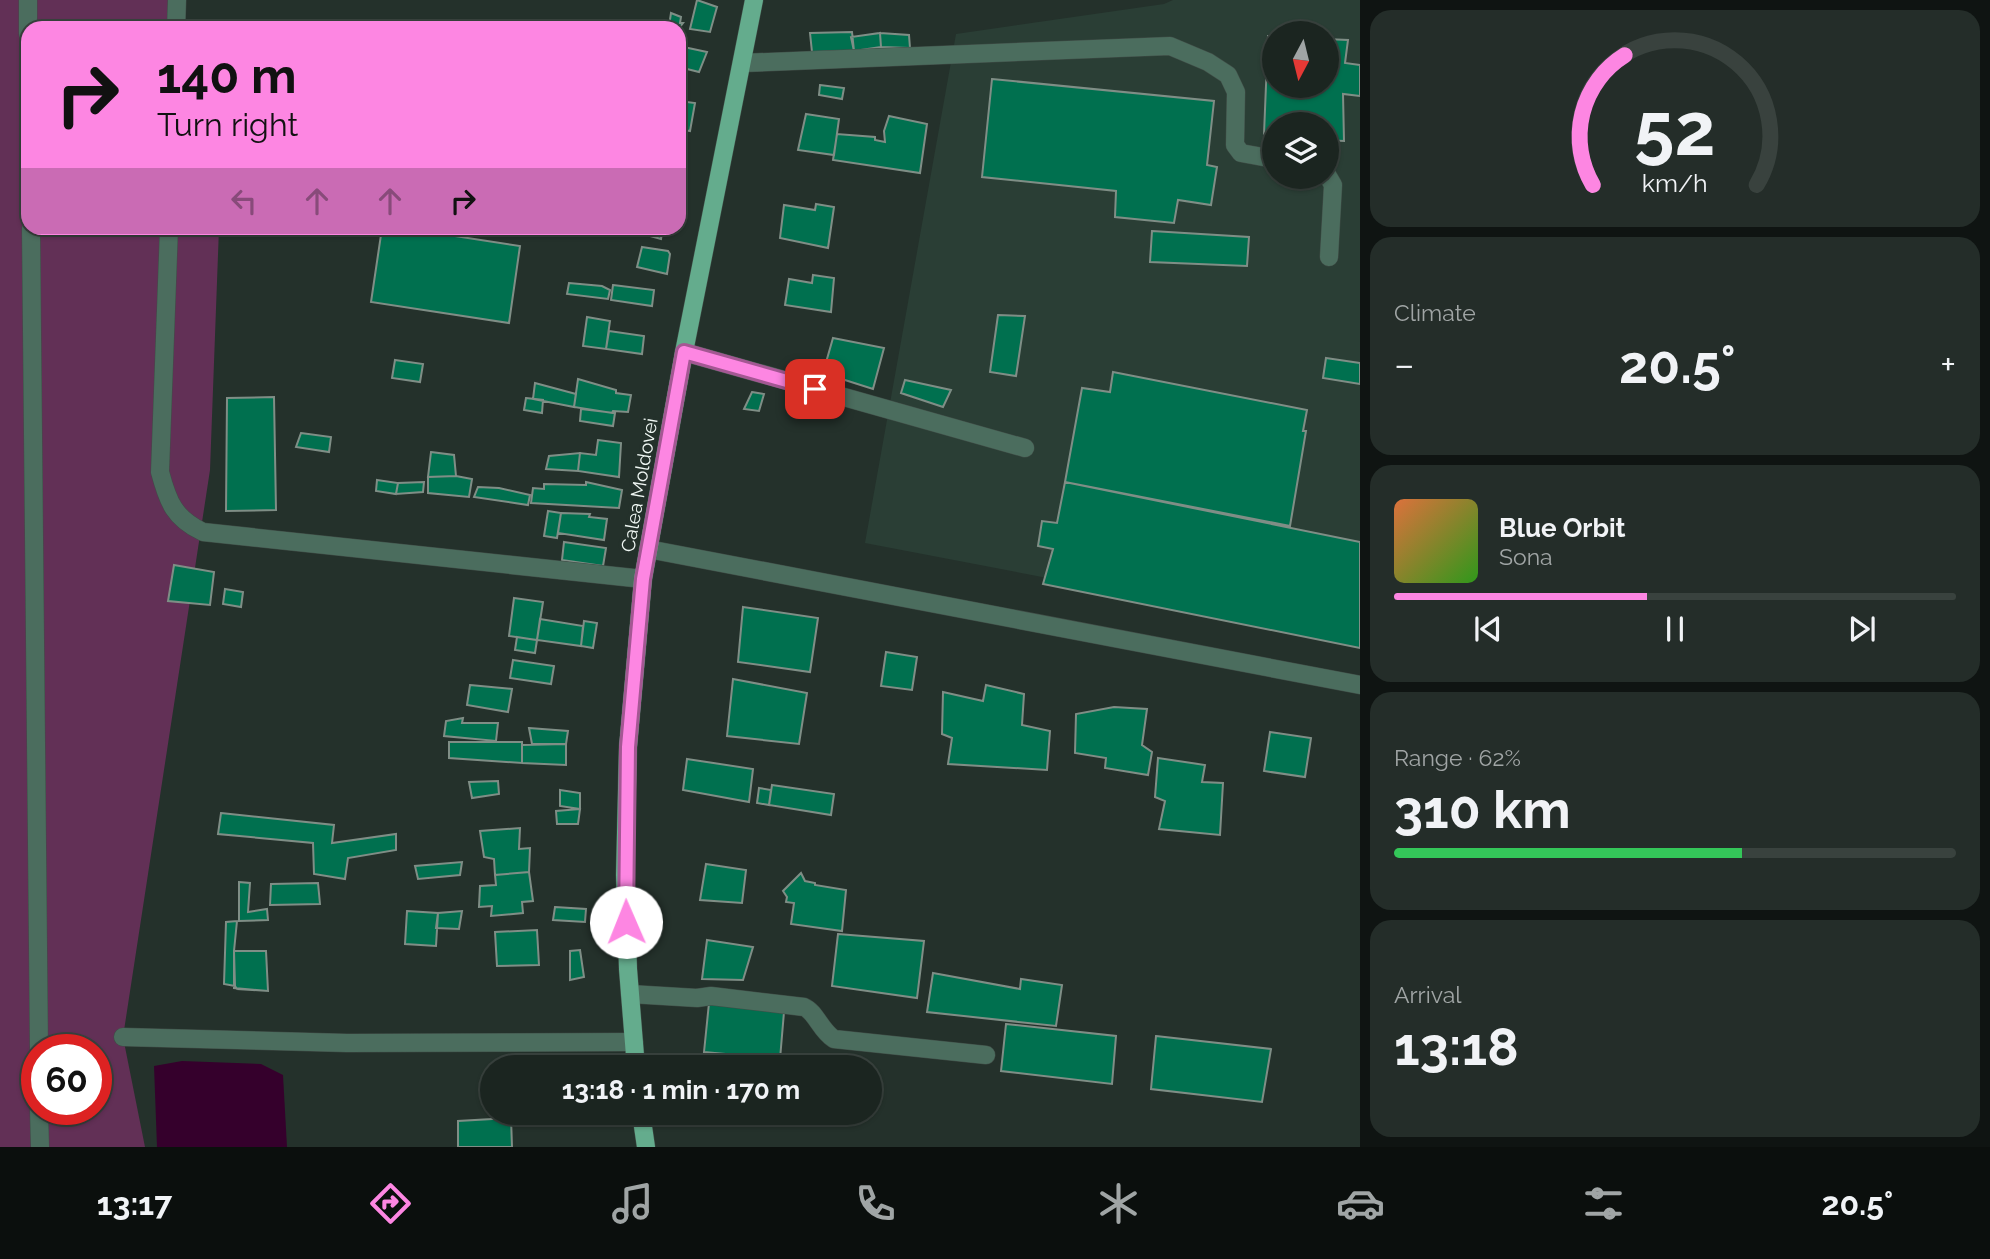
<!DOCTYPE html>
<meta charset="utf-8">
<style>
body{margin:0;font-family:Raleway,sans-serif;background:#242d29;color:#f1f3f6;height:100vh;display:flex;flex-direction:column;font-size:26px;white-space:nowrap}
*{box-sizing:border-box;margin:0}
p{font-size:23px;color:#a0a5a5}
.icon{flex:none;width:38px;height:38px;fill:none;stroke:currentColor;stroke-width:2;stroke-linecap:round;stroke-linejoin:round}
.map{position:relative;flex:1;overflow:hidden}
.side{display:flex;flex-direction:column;gap:10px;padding:10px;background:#0f1412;width:630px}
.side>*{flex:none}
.guide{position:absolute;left:21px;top:21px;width:665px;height:214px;border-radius:21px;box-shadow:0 2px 5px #0004,0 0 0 2px #39423e;background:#fd86e2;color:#111;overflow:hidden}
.needle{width:46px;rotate:187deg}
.buttons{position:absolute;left:1262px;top:21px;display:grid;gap:14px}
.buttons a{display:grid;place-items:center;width:77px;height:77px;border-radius:50%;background:#1b2520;box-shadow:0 2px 5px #0004,0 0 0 2px #39423e;font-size:35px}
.speed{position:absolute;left:21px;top:1034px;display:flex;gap:14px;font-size:35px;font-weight:700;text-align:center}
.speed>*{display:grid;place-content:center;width:91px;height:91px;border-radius:50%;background:#1b2520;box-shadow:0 2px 5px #0004,0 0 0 2px #39423e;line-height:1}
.speed .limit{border:10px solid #d22;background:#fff;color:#111}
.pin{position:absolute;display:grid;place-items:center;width:60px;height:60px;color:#fff;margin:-30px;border-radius:14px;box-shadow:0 4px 10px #0006}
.me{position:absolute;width:77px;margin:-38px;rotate:359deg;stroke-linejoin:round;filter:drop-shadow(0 0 5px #0008)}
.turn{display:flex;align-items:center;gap:24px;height:147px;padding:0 21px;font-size:32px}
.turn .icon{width:91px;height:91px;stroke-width:2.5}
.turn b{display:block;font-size:49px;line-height:60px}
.lanes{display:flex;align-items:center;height:66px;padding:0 21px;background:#0003;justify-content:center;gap:35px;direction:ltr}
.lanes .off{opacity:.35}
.big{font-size:52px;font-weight:700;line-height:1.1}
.side .card{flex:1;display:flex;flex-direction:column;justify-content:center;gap:10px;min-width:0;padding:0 24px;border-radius:21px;background:#242d29}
.side .dial{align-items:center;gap:0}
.dial svg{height:182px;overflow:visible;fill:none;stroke:#39423e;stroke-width:7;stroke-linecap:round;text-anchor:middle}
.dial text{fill:#f1f3f6;stroke:none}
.song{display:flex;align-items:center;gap:21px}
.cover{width:84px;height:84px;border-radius:10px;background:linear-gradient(135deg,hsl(20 70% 55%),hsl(110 70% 35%))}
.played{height:7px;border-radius:4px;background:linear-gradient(90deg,#fd86e2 45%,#39423e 45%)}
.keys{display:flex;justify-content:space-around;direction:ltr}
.heat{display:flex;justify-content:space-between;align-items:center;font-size:38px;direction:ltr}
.charge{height:10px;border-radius:5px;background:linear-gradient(90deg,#34c759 62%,#39423e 0)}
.trip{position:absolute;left:480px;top:1055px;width:402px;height:70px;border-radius:35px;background:#1b2520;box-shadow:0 2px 5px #0004,0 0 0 2px #39423e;font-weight:700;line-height:70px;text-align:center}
.dock{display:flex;height:112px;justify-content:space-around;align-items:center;background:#0b0f0d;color:#a0a5a5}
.dock .icon{width:49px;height:49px}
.dock .on{color:#fd86e2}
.dock b{font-size:32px;color:#f1f3f6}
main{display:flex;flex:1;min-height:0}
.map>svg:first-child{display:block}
.built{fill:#2a3e35;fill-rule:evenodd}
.green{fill:#623056;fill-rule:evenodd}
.water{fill:#35002c}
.building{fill:#00704f;stroke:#7f8e86;stroke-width:2}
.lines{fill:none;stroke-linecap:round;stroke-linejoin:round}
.minor-casing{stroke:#404d47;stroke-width:19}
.major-casing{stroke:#404d47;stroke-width:19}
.minor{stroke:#4b6d5e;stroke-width:18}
.major{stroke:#64ac8d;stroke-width:18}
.route-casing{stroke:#a45793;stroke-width:18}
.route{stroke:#fd86e2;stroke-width:12}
.labels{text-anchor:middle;stroke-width:7;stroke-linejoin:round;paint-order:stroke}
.street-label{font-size:19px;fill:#eff7f3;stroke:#24312b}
</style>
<main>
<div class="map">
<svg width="1360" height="1147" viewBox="0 0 1360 1147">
<rect width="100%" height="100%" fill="#24312b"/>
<path class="built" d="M1173,0H1360V638L865,543L956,34L1164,4ZM1274,33H1326V86H1274ZM1274,124H1326V177H1274Z"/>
<path class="green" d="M0,0H173L184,28H28V228H219L210,470L123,1037L145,1147H0ZM37,1050H96V1110H37Z"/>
<path class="water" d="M182,1061L261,1064L283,1075L287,1147H157L154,1066Z"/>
<path class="building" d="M697,0L717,7L710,32L690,29Z
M671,13L681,17L680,23H683L680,27L669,26Z
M852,32L854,51L812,52L810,33Z
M880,33L881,47L854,51L851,37Z
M880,33L909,35L910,48L881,47Z
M1268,36H1274V86H1326V39L1348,40L1345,63L1360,65V96L1343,94L1344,141L1326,140V124H1274V135L1264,134Z
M679,46L707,52L699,72L679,67Z
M992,79L1214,101L1207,165L1217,167L1211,205L1178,200L1174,223L1115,217L1116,191L982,177Z
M820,85L844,88L842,99L819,95Z
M679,101L695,103L690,131L679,129Z
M806,114L839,119L834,155L798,150Z
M889,116L927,124L920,173L833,160L837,134L875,137V140L885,142L884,131Z
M816,204L834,207L828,248L780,238L784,205L815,210Z
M382,228H403L520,246L509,323L371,302Z
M621,228H663L661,239Z
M1152,231L1249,237L1247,266L1150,262Z
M642,247L668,251L670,254L667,274L637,267Z
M813,275L834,278L831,312L785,305L789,279L812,283Z
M569,283L602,286L610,290L608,299L567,294Z
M613,285L654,290L652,306L611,300Z
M998,315L1025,316L1016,376L990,372Z
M587,317L610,321L606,349L583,346Z
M609,331L644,336L642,354L606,349Z
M833,338L884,348L873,389L823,373Z
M1326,358L1360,363V384L1323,378Z
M395,360L423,364L420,382L392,378Z
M1113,372L1307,410L1303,431H1306L1290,526L1065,482L1082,388L1110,392Z
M578,379L616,390V393L631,395L628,412L613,411L612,413L574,407Z
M905,380L951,390L943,407L901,393Z
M535,383L576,394L574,407L533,399Z
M752,392L764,394L759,411L744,409Z
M274,397L276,510L226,511L227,398Z
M526,398L543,400L542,413L524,410Z
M581,409L615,413L613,426L580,421Z
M301,433L331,437L329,452L296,447Z
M598,440L621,443L619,477L578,471L580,453L596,455Z
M431,452L454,455L456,476L428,477Z
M580,453L578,471L546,469L549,456Z
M456,476L472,479L469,497L428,493V477Z
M377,480L398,483L396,494L376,491Z
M424,482L423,492L396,494L398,483Z
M586,482L622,490L619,508L531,503L533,488L544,489V484L586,485Z
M1065,482L1360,542V648L1043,584L1053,549L1038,546L1042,521L1057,523Z
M478,487L499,488L530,495L528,505L474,497Z
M548,511L561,513L557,538L544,536Z
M561,513L590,514L589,517L607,519L604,540L558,533Z
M564,542L606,548L603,566L562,560Z
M174,565L214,572L210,605L168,601Z
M225,589L243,592L241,607L223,604Z
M514,598L543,602L537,640L509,636Z
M743,607L818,618L810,672L738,662Z
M540,619L583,626L581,646L537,640Z
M584,621L597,623L593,648L581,646Z
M517,637L537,640L535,653L515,650Z
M886,652L917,657L912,690L881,686Z
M513,660L554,666L551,684L510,678Z
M733,679L807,693L799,744L727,736Z
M470,685L512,689L508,712L467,705Z
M986,685L1024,694L1022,725L1050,731L1047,770L948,764L952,738L942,734L943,692L983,701Z
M1114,707L1147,709L1142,745L1152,752L1148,775L1105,768L1106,758L1075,753L1076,714Z
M463,718L462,723H498L496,741L444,736L446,721Z
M529,728L568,731L566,744H532Z
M1270,732L1311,738L1305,777L1264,771Z
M449,742H522V763L449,758Z
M566,744V765L522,763V745Z
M1158,758L1205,765L1202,782L1223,783L1220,835L1159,829L1165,801L1155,797Z
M687,759L753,769L749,802L683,790Z
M498,781L499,794L472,798L469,782Z
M772,785L834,794L831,815L769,805Z
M759,788L771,790L769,805L757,803Z
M560,790L580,793V809L560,806Z
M580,809L578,824H557L556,811Z
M221,813L334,825L332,843L396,834V850L348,858L345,879L314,874L313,843L218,834Z
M520,828L519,849L530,848L529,872L495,875L494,859L484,857L480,831Z
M462,862L460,875L418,879L415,866Z
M706,864L746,870L742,903L700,900Z
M529,872L533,901L522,902L523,913L491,916L492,906L479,907L480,886L496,885L495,875Z
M801,873L805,881L815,883V885L846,890L842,931L791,924L794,903L786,902L787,897L783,891Z
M239,882L250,883L248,912L267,909L268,920L239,921Z
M318,883L320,904L270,905L271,884Z
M555,907L586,909L585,922L553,920Z
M407,911L438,913L436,946L405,944Z
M462,911L459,929L436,928L438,913Z
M237,921L234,951L235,986L224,984L226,922Z
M537,930L539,965L497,966L495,932Z
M838,934L924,941L917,998L832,986Z
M707,940L753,947L743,980L702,979Z
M580,950L584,977L570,980V951Z
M234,951H266L268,991L234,988Z
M234,951H266L268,991L237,989L235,986Z
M933,973L1020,989L1021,979L1062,985L1056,1026L927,1012Z
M709,1003L784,1012L780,1059L704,1052Z
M1006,1024L1116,1036L1112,1084L1001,1071Z
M1156,1036L1271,1049L1262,1102L1151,1089Z
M511,1118L512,1147H458V1121Z"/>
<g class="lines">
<defs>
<path id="minor" d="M28,0V34
M176,28L177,0
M742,63L1170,46L1208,62L1228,75L1236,92L1235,145L1241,153L1274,159
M1326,173L1333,185L1329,257
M31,228L39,1050
M169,228L160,472C168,502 174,518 203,532L643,579
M684,352L1025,448
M648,549L1360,685
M630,994L697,998L711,996L804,1007C816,1012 820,1030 834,1039L986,1055
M123,1037L347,1043L634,1042
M39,1110L40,1147"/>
<path id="major" d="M636,1068L628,969L625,875L628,747L643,579L684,352L754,0
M641,1113L646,1147"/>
</defs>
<use href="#minor" class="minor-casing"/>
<use href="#major" class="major-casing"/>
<use href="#minor" class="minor"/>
<use href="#major" class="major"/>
</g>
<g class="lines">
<defs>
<path id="route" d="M626,922L628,747L643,579L684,352L815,389"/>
</defs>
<use href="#route" class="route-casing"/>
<use href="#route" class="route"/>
</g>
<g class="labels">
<g class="street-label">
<text transform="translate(639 485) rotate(-80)" y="7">Calea Moldovei</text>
</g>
</g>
</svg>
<div class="buttons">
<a><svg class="needle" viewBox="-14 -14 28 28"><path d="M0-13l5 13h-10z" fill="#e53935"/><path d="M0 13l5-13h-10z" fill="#a0a5a5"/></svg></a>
<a><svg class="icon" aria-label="layers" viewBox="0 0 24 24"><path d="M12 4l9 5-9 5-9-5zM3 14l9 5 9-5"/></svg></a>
</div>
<div class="speed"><div class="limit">60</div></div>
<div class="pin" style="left:815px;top:389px;background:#d93025"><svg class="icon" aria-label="arrive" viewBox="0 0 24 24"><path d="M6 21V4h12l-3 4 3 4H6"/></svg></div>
<svg class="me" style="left:626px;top:922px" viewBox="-20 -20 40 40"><circle r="19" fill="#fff"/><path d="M0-13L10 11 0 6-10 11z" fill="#fd86e2"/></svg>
<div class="trip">13:18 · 1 min · 170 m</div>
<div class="guide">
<div class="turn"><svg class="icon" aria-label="right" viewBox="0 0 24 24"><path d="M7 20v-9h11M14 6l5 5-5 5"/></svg><div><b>140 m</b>Turn right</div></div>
<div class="lanes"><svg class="icon off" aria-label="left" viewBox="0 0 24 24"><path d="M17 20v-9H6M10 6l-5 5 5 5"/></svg><svg class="icon off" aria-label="ahead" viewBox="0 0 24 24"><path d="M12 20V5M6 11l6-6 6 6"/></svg><svg class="icon off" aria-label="ahead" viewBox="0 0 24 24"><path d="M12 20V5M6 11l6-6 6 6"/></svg><svg class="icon" aria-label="right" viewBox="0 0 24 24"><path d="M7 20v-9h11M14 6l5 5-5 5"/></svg></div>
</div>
</div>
<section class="side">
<div class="card dial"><svg viewBox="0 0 100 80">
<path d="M14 69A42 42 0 1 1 86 69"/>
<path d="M14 69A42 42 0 0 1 28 12" stroke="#fd86e2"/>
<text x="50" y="56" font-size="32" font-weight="700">52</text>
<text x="50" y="72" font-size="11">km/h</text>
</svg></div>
<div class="card"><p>Climate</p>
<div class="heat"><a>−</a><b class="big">20.5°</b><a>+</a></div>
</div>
<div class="card">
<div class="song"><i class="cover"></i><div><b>Blue Orbit</b><p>Sona</p></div></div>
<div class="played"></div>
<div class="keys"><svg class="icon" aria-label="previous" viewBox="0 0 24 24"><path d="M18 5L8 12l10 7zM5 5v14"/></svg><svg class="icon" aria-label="pause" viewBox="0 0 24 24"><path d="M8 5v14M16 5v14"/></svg><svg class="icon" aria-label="next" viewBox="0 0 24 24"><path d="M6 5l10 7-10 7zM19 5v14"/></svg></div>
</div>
<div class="card"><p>Range · 62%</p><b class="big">310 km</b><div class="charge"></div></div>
<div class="card"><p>Arrival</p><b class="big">13:18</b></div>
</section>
</main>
<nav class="dock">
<b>13:17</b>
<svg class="icon on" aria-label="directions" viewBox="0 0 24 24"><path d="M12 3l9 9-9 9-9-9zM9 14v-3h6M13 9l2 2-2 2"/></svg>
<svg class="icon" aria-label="music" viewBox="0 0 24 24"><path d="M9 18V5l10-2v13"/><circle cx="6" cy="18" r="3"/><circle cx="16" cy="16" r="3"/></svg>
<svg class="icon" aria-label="phone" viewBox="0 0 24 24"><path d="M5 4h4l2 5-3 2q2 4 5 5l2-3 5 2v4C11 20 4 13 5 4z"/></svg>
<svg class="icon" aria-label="climate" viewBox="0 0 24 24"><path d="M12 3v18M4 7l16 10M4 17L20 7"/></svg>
<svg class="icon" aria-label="car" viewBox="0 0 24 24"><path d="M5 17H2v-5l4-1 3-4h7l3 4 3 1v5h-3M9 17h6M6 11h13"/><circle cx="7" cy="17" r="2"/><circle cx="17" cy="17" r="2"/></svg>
<svg class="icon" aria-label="filters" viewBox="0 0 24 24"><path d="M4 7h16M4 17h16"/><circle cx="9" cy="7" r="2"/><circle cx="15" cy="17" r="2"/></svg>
<b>20.5°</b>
</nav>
